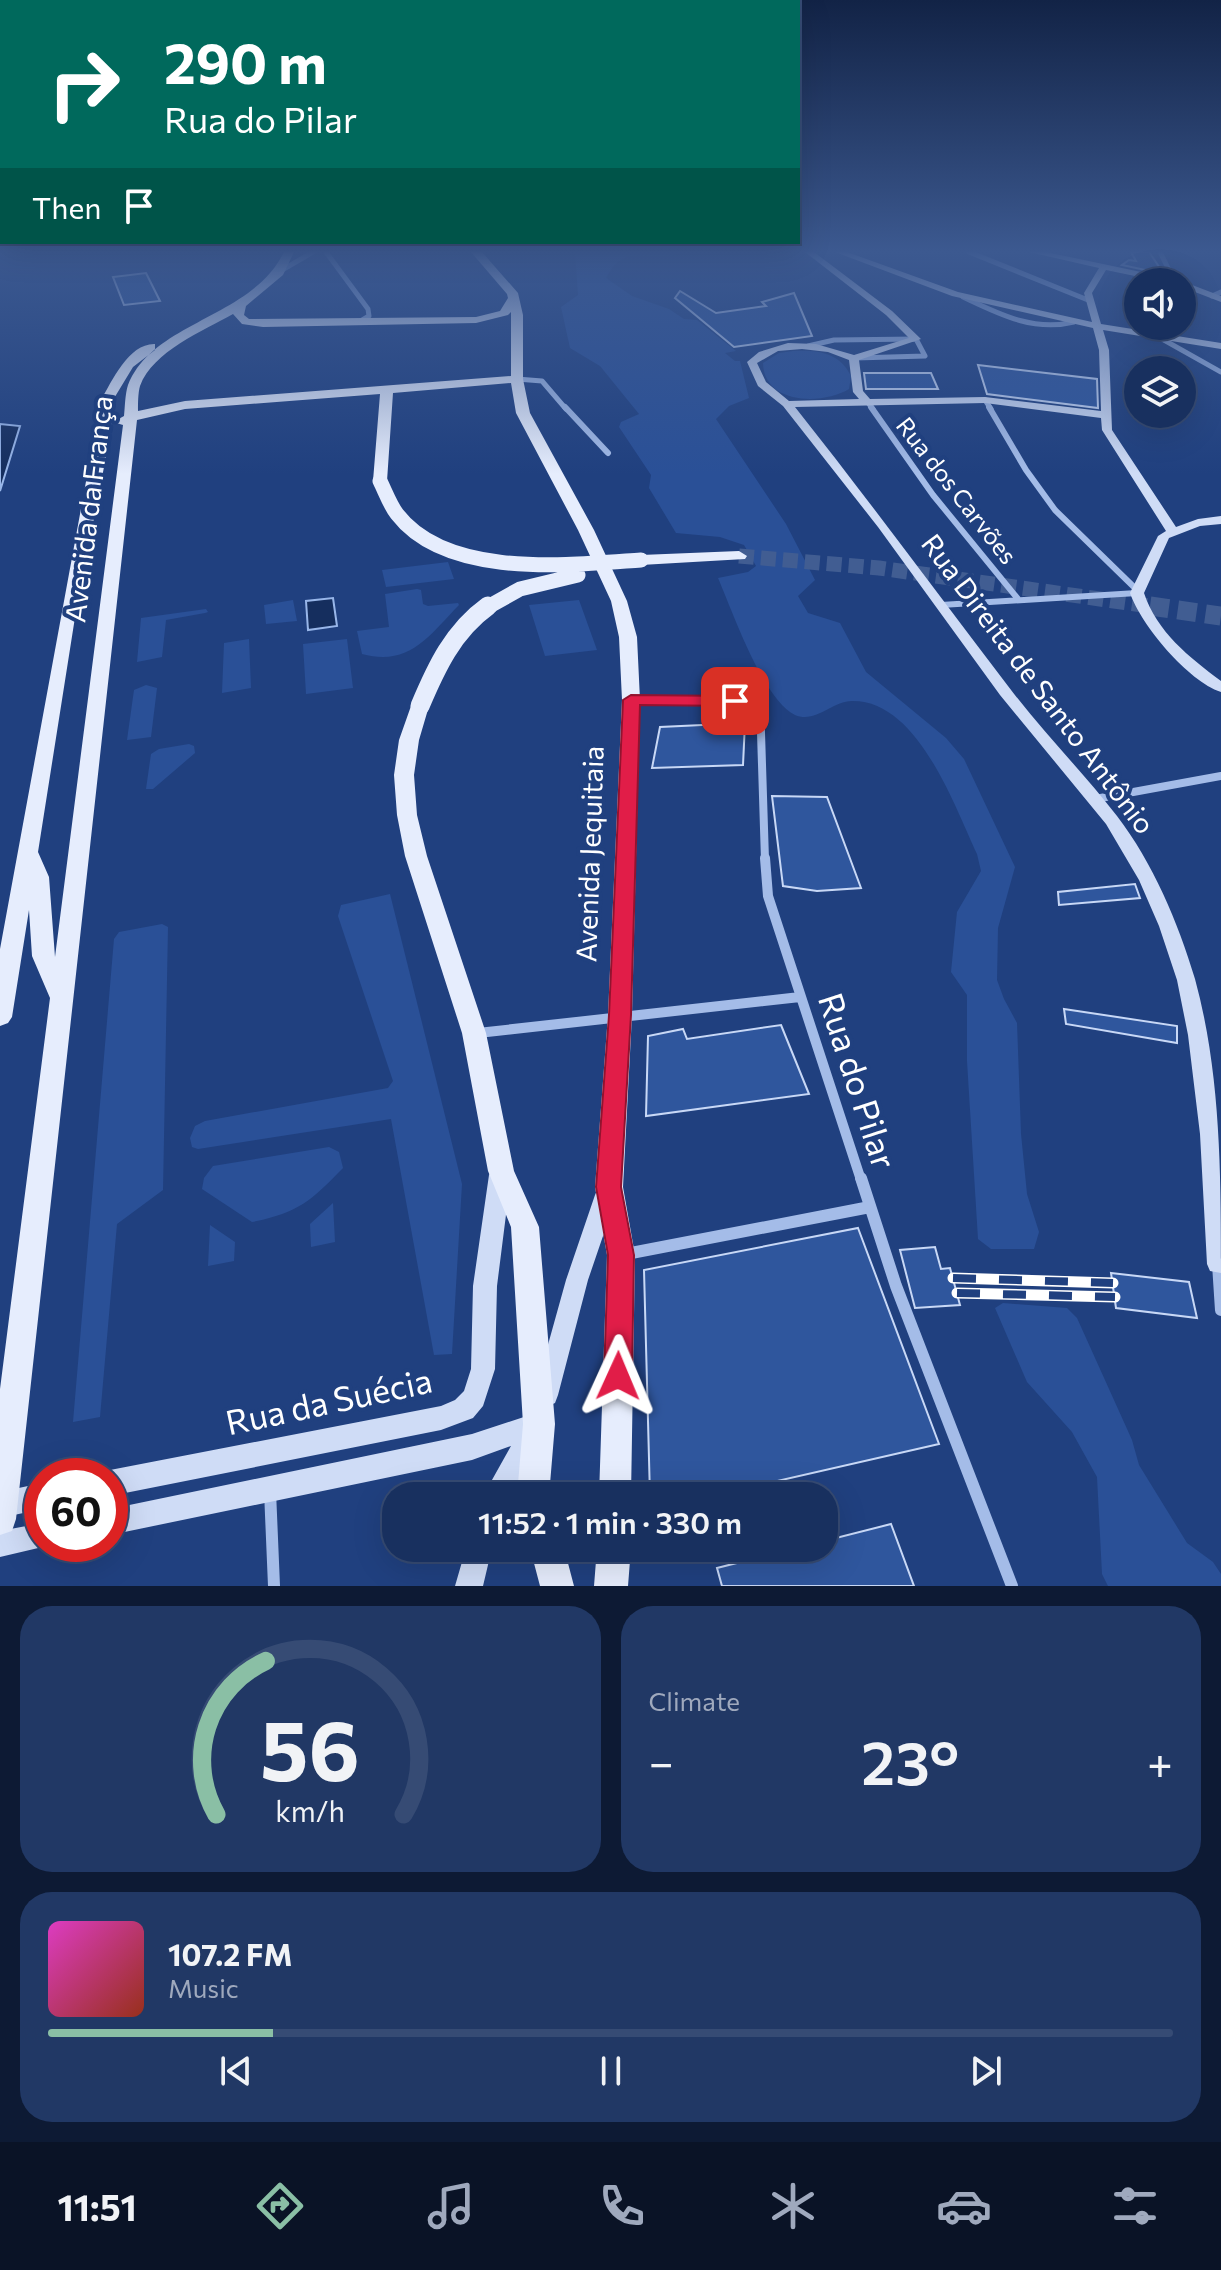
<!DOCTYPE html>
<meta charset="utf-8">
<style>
body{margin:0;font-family:Commissioner,sans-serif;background:#213865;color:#f1f3f6;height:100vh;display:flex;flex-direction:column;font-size:30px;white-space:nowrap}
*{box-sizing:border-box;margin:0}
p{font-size:26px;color:#9fa9bd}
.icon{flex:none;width:44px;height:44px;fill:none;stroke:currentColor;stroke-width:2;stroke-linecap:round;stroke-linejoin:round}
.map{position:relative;height:1586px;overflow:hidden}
.drawer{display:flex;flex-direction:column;gap:20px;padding:20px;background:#0d1a34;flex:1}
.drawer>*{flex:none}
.guide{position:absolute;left:0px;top:0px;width:800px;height:244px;box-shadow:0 8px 32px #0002,0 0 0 2px #364b74;background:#00695c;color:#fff;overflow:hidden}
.fabs{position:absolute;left:1124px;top:268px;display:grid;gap:16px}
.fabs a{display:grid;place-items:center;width:72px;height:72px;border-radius:50%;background:#18305f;box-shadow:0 8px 32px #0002,0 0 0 2px #364b74;font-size:40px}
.speed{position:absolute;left:24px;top:1458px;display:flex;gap:16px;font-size:40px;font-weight:700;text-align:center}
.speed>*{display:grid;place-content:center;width:104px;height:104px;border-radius:50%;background:#18305f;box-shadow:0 8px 32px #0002,0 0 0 2px #364b74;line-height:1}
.speed .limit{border:12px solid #d22;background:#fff;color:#111}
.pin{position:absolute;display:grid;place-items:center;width:68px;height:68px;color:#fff;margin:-34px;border-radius:16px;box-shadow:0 4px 12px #0006}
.me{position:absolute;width:88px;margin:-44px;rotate:1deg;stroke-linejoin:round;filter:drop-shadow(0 0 6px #0008)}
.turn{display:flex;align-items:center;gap:28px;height:168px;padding:0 32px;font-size:36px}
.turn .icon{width:104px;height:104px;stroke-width:2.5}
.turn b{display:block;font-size:56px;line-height:68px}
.then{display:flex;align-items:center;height:76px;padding:0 32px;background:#0003;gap:16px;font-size:30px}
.big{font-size:60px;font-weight:600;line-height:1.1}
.drawer .tile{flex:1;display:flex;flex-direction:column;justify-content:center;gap:12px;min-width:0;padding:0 28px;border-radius:32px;background:#213865}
.drawer .dial{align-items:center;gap:0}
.dial svg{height:208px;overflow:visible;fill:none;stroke:#364b74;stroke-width:7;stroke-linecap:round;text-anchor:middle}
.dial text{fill:#f1f3f6;stroke:none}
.song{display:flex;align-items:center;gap:24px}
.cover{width:96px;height:96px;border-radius:12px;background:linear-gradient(135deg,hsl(310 70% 55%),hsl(10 70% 35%))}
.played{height:8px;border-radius:4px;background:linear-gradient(90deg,#8abfa5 20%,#364b74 20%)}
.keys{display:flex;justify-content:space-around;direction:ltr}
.heat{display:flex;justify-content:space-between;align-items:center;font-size:44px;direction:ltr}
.drawer .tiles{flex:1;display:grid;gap:20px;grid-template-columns:1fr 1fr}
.tile:last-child{grid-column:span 2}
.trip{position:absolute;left:382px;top:1482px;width:456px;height:80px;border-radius:32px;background:#18305f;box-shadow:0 8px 32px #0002,0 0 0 2px #364b74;font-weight:600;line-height:80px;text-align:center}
.menu{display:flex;height:128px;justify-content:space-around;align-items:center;background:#0a1326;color:#9fa9bd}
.menu .icon{width:56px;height:56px}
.menu .current{color:#8abfa5}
.menu b{font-size:36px;color:#f1f3f6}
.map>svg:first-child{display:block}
.green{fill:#2a5097}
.water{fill:#152e5e;stroke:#98b6e9;stroke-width:2}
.building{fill:#2f569d;stroke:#c8d8f6;stroke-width:2}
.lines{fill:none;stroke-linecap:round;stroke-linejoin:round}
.primary-tunnel-far1{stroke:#415d92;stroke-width:15;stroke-dasharray:15 7;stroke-linecap:butt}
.primary-tunnel{stroke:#415d92;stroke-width:19;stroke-dasharray:19 9;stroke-linecap:butt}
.street-far4{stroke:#a4bce8;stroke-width:5}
.street-far3{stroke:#a4bce8;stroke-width:6}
.street-far2{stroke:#a4bce8;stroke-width:8}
.street-far1{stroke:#a4bce8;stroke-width:10}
.street{stroke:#a4bce8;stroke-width:12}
.secondary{fill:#cfdcf6;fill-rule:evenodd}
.primary{fill:#e6edfd;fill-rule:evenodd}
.rail-casing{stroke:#fff;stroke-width:11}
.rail{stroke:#20407f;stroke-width:8;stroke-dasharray:23;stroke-linecap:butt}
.primary-bridge-far1{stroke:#e6edfd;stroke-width:15}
.primary-bridge{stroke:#e6edfd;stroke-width:19}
.route{fill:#e11d48;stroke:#92132f;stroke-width:2}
.labels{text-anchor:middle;stroke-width:8;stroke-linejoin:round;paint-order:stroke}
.far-street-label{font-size:24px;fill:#fff;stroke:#20407f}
.street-label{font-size:28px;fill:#fff;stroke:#20407f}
.near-street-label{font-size:34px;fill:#fff;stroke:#20407f}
</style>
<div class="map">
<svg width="1221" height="1586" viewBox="0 0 1221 1586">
<rect width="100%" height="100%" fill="#20407f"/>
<path class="green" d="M575,252H683C651,265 626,239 606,278L632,296L669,309L684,319L697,320L736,351L725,353L735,361H740L749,398L729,406L716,419L786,524L815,580L798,596L808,613L840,623L866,672L946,738L964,759L1015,867L998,928L997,980L1004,999L1017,1023L1021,1134L1027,1194L1039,1232L1034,1249H991L978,1239L967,1061V995L951,972L957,912L981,871L977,854C954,805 918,701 853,701C833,700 816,724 795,715C763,700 732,610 718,578L748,572L756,566L744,545L720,537L676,533L649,488L651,475L619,427L621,422L639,414L600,366L570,348L561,307L578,295Z
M793,351C818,350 839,352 851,376L849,389C823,405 764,405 763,363L779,353Z
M448,562L454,579L386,587L382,570Z
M417,589L421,590L423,604L428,606L458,603L459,605C429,636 409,667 362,654L357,631L389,627L385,594Z
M293,600L297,621L266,624L264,605Z
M579,600L597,650L545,656L529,605Z
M206,609L208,612L205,613L166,620L162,657L137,662L141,618Z
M249,639L251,688L222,693L224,643Z
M347,639L353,688L306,694L303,644Z
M146,685L157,688L151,737L127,740L134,690Z
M189,744L194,746L195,753L153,789H146L151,754L159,749Z
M390,894L462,1184L452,1354L434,1355L391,1119L198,1149L192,1147L190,1138L195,1126L205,1121L388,1088L393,1081L338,916L341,905Z
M162,924L168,927L163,1190L117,1224L100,1417L73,1422L114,939L119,932Z
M329,1147L339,1152L343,1168C311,1201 298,1213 252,1222L202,1189L204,1178L213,1166Z
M333,1203L335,1242L311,1247L310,1224Z
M210,1225L235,1242L234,1261L208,1266Z
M1003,1303L1067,1308L1077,1318L1132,1440L1139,1465L1187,1543L1213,1562L1221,1574V1586H1108L1102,1574L1097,1477L1072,1432L1027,1382L995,1308Z"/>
<path class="water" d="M0,424L20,426L0,491Z
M333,598L337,626L308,630L306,601Z"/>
<path class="building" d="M1131,252H1149L1164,274L1122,265L1129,260L1136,261Z
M146,273L160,301L124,305L113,277Z
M680,291L716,313L766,306L762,302L794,293L812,336L734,347L675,298Z
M978,365L1097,379L1098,408L987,394Z
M864,373H931L938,389H866Z
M745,723L743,765L652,768L660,727Z
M772,796L827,797L861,888L817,891L783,886Z
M1135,884L1140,898L1059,905L1058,892Z
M1064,1009L1177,1026V1043L1066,1024Z
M781,1025L809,1094L646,1116L648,1036L683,1029L687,1039Z
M858,1228L939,1444L712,1496H650L644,1270Z
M935,1247L941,1269L950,1268L960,1305L915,1308L900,1250Z
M1111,1273L1189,1282L1197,1318L1116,1308Z
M891,1524L914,1586H722L717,1568L796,1548H824V1541Z"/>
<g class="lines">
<path class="primary-tunnel-far1" d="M739,556L879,568L1164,608"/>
<path class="primary-tunnel" d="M1150,606L1221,616"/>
<path class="street-far4" d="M326,252L368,309L369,316L359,322
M969,252L1088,300
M1160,252L1175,282
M282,270L313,252
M1212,296L1221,292
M963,297C999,314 1033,332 1074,322
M1155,335L1221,372
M808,346L834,340L916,339L925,356L855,358
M517,379L542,381L566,409
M985,400L991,409
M868,403L873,409"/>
<path class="street-far3" d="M565,407L608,453
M871,407L933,495L1018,599
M989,407L1026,470L1055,510L1137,590
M941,605L1137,593"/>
<path class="street-far2" d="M631,700L760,701L765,860
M1095,799L1221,776"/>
<path class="street-far1" d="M765,858L768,896L861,1180
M478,1033L800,997"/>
<path class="street" d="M861,1178L896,1286L1012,1586
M626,1254L870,1207
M1218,1264L1221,1310
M270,1491L274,1586"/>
<path class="secondary" d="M805,252H814L892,311L921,339L859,360L863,391L870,399L985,397L1101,411L1099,350L1093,328L952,296L835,252H847L958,292L1092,322L1084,293L1099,268L1029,252H1046L1179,280L1221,296V302L1182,287V282H1164L1106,270L1092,293L1101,324L1221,343V349L1103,330L1109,350L1112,430L1176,527L1198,519L1221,516V524L1200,526L1169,538L1144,593C1157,632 1189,657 1221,681V692C1188,681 1141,625 1130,593L1158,536L1166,531L1102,430L1101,418L985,403L795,407C868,499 937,593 1008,686C1042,731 1082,771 1117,816C1153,863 1178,922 1195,979C1221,1074 1221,1175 1221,1273L1210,1271L1207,1264L1200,1134L1188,1035L1177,980L1159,926L1139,880L1106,824L1000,695L878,527L783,406L758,386L747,362L759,352L788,343L816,344L854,355L909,338L886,315ZM802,349L828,352L849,360L853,392L859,399L789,401L766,382L757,363L778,351Z
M500,1166L508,1169L511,1175L497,1286L495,1369L483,1406L473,1418L441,1430L110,1496V1476H100L110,1470L441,1406L455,1400L464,1391L471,1369L473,1286L489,1175L492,1169Z
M606,1186L614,1188L617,1195L588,1280L558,1395L555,1403L546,1407L537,1403L534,1395L566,1280L595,1195L598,1188Z
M539,1412L548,1415L552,1424L511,1496H483L511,1446L472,1460L110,1535V1509L472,1434Z
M42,1483V1509L0,1518V1492Z
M42,1523V1544L51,1545L0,1557V1531Z
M466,1548H492L483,1586H455Z"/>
<path class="primary" d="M284,252H294L283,275L246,306L244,315L249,319L476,317L500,311L508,298L507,294L471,252H482L518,293L523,315V379L530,413L594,530L627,601L637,637L640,700L632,1015L623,1187L635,1255L631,1496H599L607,1255L595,1187L608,1015L622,700L619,637L611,601L578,530L516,413L511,383L393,393L387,481L380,485L373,481L380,394L185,409L137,420L16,1519L12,1531L0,1535V1389L50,998L32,956L29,910L12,1017L8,1023L0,1026V949L101,400C112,381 129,343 155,344V350L133,367L113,400L111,431L76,611L38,852L49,877L55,957L123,425L113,422L124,416C125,407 125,394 128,385C153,321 252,318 284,252ZM511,312V376L185,401L138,411C138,403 138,393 140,386C153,351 203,331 233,314L242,324L263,327L476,323L508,315Z
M739,551L747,556L745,559L641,565L633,560L641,555Z
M420,700L429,706L419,740L414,775L417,815L427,856L486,1033L514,1171L539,1227L555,1424L549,1496H517L523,1424L511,1227L488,1171L462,1033L405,856L397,815L394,775L399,740L411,706Z
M530,1548H564L574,1586H540Z
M597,1548H631L628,1586H594Z"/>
<defs>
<path id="rail" d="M953,1278L1113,1283
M957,1293L1115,1297"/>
</defs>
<use href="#rail" class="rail-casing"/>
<use href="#rail" class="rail"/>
<path class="primary-bridge-far1" d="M380,481C385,491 390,505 397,514C447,579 569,565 641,560
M486,608L520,589L578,575"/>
<path class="primary-bridge" d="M420,706C436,668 453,631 488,606"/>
</g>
<linearGradient id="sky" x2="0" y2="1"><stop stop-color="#122346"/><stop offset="0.53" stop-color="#3c5990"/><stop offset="1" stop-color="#3c5990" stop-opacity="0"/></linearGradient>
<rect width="1221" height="474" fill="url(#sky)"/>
<path class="route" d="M631,695L735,696L743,701L735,706L640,705L631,1015L621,1187L634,1255L632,1376L628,1385L618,1389L608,1385L604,1376L608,1255L596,1187L609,1015L623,700Z"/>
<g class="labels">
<g class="far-street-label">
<text transform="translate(956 491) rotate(52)" y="8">Rua dos Carvões</text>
</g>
<g class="street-label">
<text transform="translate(89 509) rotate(-83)" y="10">Avenida da França</text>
<text transform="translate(1038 684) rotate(53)" y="10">Rua Direita de Santo Antônio</text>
<text transform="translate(590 854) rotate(-88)" y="10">Avenida Jequitaia</text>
</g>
<g class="near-street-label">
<text transform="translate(857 1081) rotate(72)" y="12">Rua do Pilar</text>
<text transform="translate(329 1402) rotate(-12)" y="12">Rua da Suécia</text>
</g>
</g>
</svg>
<div class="fabs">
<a><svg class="icon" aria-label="sound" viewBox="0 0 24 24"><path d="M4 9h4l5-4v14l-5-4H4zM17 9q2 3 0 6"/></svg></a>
<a><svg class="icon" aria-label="layers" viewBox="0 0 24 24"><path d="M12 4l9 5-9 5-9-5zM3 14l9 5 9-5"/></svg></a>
</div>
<div class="speed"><div class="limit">60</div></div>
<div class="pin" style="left:735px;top:701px;background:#d93025"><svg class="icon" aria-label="arrive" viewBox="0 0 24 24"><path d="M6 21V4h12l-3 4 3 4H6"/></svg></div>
<svg class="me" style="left:618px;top:1376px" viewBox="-20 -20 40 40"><path d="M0-17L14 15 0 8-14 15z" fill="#e11d48" stroke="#fff" stroke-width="4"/></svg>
<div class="trip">11:52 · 1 min · 330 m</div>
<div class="guide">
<div class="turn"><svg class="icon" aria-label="right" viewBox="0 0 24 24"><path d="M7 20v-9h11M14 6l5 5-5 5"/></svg><div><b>290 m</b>Rua do Pilar</div></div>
<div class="then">Then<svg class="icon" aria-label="arrive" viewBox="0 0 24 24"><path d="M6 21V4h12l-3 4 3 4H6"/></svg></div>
</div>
</div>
<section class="drawer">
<div class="tiles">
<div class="tile dial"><svg viewBox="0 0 100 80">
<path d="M14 69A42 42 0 1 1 86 69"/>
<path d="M14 69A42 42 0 0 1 33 10" stroke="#8abfa5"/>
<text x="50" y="56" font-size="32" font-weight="700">56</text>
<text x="50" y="72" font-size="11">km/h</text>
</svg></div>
<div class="tile"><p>Climate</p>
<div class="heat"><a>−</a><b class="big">23°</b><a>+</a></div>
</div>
<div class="tile">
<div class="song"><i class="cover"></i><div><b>107.2 FM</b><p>Music</p></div></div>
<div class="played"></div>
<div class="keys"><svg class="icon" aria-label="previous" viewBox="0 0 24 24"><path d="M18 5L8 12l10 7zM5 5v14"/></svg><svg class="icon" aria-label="pause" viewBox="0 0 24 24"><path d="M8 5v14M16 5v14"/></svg><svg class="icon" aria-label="next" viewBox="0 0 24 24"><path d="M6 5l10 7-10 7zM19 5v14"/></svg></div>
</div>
</div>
</section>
<nav class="menu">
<b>11:51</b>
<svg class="icon current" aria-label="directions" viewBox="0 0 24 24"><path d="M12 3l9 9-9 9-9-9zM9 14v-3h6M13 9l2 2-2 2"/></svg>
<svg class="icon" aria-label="music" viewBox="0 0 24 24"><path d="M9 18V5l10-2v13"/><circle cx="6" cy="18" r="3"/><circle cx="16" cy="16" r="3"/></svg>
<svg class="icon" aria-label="phone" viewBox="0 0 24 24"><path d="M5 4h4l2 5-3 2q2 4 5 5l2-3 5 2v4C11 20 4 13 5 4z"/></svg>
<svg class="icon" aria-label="climate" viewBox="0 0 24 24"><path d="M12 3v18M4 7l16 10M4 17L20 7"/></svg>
<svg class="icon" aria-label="car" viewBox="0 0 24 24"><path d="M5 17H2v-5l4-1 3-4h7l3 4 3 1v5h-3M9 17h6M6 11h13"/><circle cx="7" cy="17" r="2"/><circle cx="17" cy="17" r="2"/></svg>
<svg class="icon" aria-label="filters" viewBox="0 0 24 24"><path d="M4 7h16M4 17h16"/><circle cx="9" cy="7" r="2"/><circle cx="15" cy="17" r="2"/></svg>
</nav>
